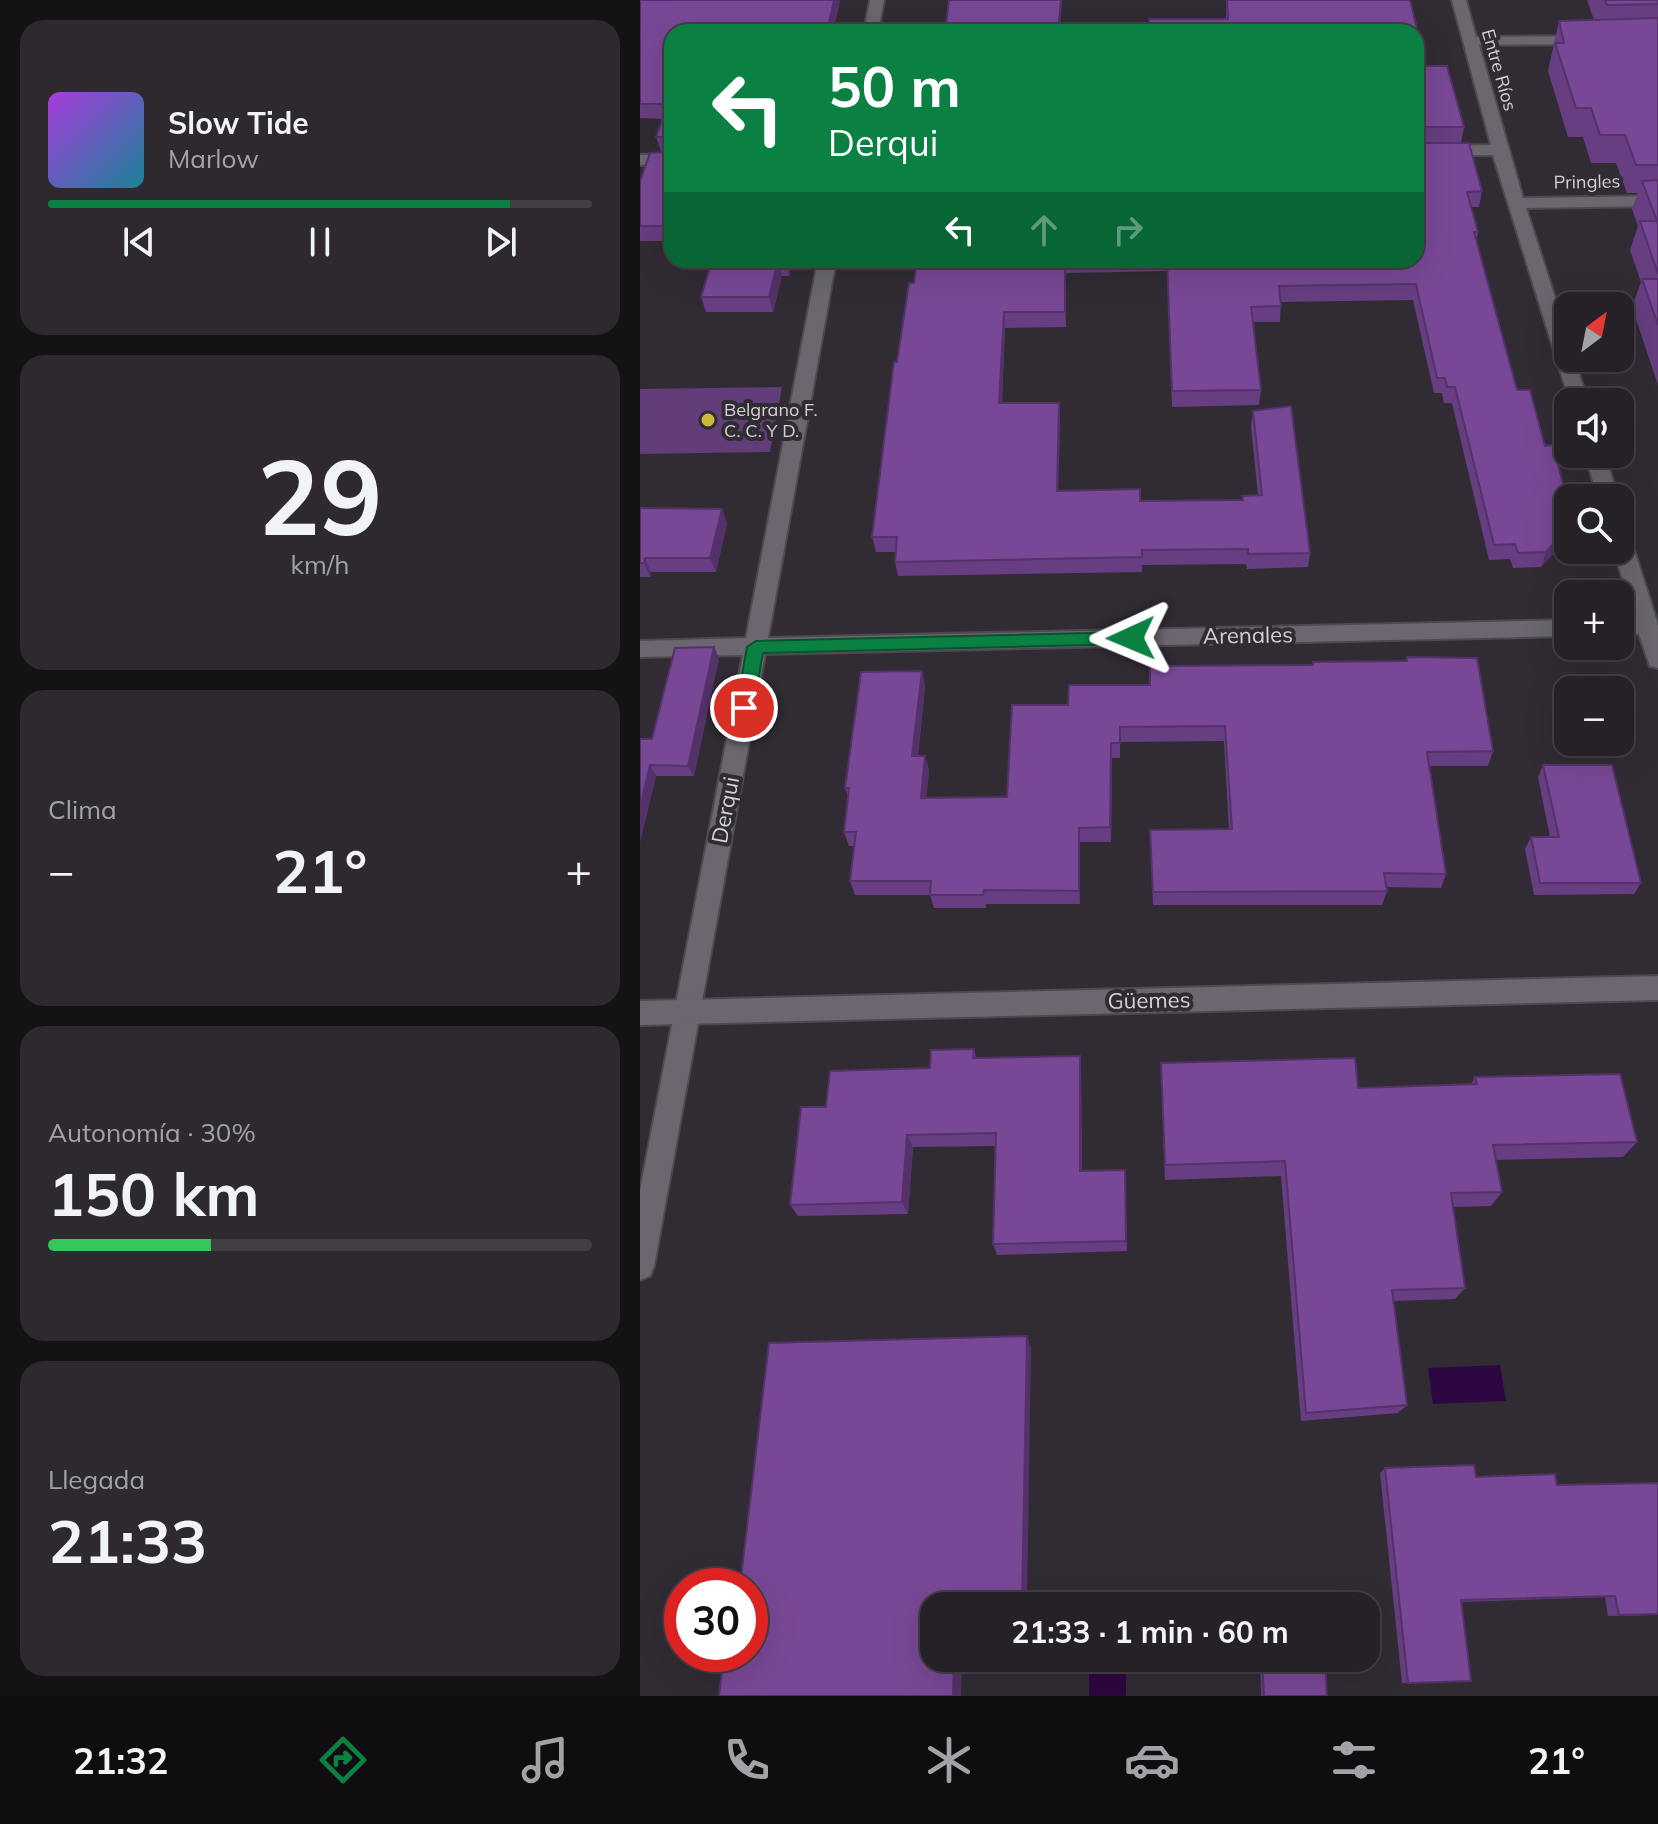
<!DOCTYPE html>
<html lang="es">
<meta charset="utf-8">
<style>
body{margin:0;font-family:Mulish,sans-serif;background:#2d292f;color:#f1f3f6;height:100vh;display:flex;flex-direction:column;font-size:30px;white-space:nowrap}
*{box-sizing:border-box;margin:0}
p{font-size:26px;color:#a3a3a7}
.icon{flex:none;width:44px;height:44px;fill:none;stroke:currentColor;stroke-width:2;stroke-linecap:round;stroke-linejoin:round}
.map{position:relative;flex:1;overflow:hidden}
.side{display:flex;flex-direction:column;gap:20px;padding:20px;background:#141215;width:640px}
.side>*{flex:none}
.guide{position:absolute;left:24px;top:24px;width:760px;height:244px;border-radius:24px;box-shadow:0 8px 32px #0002,0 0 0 2px #423e44;background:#0b8043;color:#fff;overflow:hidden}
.needle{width:52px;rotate:32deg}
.buttons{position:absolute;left:914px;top:292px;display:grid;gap:16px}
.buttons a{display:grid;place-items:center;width:80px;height:80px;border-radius:16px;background:#252127;box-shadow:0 8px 32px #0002,0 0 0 2px #423e44;font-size:40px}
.speed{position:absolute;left:24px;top:1568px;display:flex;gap:16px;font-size:40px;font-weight:700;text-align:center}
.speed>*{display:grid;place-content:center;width:104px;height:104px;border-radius:50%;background:#252127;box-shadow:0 8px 32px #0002,0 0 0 2px #423e44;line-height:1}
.speed .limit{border:12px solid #d22;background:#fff;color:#111}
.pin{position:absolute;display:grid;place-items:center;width:68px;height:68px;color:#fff;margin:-34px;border:4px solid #fff;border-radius:50%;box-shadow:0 2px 8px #0007}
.me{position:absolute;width:88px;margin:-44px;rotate:269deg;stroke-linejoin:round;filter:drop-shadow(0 0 6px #0008)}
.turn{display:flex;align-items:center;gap:28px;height:168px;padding:0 32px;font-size:36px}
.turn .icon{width:104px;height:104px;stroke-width:2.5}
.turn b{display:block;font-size:56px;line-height:68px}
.lanes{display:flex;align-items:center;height:76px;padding:0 32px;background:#0003;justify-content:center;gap:40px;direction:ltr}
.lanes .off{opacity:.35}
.big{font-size:60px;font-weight:700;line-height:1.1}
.side .card{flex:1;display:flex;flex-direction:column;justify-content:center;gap:12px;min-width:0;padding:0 28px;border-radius:24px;background:#2d292f}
.side .dial{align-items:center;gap:0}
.dial b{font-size:104px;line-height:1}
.song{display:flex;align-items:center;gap:24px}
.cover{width:96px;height:96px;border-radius:12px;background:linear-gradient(135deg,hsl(280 70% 55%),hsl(190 70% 35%))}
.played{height:8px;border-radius:4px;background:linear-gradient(90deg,#0b8043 85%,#423e44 85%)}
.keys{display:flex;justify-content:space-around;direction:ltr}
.heat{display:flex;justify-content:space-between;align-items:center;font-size:44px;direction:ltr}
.charge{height:12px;border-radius:6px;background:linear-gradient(90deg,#34c759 30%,#423e44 0)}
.trip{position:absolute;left:280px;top:1592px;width:460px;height:80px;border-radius:24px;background:#252127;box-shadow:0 8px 32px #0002,0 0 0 2px #423e44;font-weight:700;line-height:80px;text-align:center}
.tab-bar{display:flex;height:128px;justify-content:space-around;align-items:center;background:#0f0d10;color:#a3a3a7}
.tab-bar .icon{width:56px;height:56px}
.tab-bar .on{color:#0b8043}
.tab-bar b{font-size:36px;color:#f1f3f6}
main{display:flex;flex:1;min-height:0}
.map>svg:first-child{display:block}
.green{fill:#613d79}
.water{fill:#2d0741}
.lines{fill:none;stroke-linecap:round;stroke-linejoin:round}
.street-casing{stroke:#4d4950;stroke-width:4}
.secondary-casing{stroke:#4d4950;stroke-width:4}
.street{fill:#6b666f;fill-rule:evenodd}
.secondary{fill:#6b666f;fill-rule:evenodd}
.wall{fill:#673e81}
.shaded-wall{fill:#543269}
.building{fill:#784896;stroke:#543269;stroke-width:2}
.route{fill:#0b8043;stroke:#07532c;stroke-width:2}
.poi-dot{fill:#cbb939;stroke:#312c34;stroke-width:3}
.labels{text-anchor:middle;stroke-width:8;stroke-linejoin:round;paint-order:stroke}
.far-street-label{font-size:18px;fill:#d4d1d6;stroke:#312c34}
.far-poi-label{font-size:18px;fill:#d4d1d6;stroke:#312c34;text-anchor:start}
.street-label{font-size:22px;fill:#d4d1d6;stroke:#312c34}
</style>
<main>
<section class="side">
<div class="card">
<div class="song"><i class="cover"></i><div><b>Slow Tide</b><p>Marlow</p></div></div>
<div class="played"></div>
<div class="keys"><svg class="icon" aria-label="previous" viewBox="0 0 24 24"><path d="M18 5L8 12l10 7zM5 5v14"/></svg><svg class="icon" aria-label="pause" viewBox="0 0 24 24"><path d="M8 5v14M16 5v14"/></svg><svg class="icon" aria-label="next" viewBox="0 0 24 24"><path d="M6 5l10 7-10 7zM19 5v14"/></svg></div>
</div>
<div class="card dial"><b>29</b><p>km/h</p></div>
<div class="card"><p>Clima</p>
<div class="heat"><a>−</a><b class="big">21°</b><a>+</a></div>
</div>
<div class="card"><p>Autonomía · 30%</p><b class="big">150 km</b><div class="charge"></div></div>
<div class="card"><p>Llegada</p><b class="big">21:33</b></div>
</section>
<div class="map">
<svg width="1018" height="1696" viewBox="0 0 1018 1696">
<rect width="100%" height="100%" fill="#312c34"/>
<path class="green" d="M142,387L130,452L0,454V389Z"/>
<path class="water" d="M860,1365L866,1401L793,1404L788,1368Z
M449,1658H486V1696H449Z"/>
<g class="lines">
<defs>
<path id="street" d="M230,0H244L238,32H224Z
M812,0H826L836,37L947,36L954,40L947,44L839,45L883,198L1018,196V206L886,208L928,338V358H934L948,402H930L853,155L776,156V146L851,145Z
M32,154V164L0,165V155Z
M178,260H196L128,638L928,620V636L125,654L14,1266L10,1276L0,1280V1191L103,655L0,657V641L106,638Z
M945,454H965L978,498H958Z
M980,530L987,532L990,537L1018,625V668L1010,666L999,634H980V618H994L974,550H980Z"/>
<path id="secondary" d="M1018,976V1000L0,1025V1001Z"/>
</defs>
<use href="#street" class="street-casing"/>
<use href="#secondary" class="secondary-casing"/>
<use href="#street" class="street"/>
<use href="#secondary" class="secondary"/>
</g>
<path class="wall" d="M0,0H200L193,32H32V241H0V182L28,152L21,151L16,137L23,119L0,118Z
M586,0L786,66L824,127L821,142L842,191L839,207H831L838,232L836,241L877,390L928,538L901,567L873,568L870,559L849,560L812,403H804L802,393H794L773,300L641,302L640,322H613L621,390L619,405L532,407L527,271L426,273V327L365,328L362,403H419L420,419L418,491L500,501L602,500V496L618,495L611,426L613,411L670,553L668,567L607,569L606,564L502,565V572L258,576L255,562V552H236L232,537L257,362L274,283L277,260H776L586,19Z
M947,0H1018V385L992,307L1001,282L990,250L998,226L992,209L998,193H987L976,163H951L943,137H928L908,71L919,21L954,20Z
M72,260H153L149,276H142L133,312H66L61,297Z
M0,508L82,509L87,523L76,572H11L10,577H0Z
M767,657L853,751L848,766H790L806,874L801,888L746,887L747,891L742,905H513L510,830L589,829L584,741L480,742V758H472L471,842H440V904H346V908H294L290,895H215L210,881L214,846H209L204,832L208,797L205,788L282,671L285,687L278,756H285L289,771L286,798L367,797L428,705L510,685L672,665L673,662L766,661Z
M79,658L54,776H16L0,842L12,739Z
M903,765L1001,883L994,894L894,895L885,849L891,837H910L898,777Z
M334,1049L336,1058L441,1070L442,1171L485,1170L487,1251L357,1255L353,1244L355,1146L273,1147L268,1214L158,1216L150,1205L186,1107L290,1068Z
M521,1063L718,1088L831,1085L835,1077L997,1142L983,1157L856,1160L862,1192L851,1206L813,1207L825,1288L815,1299L753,1301L767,1405L758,1413L661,1421L641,1176L525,1180Z
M745,1468L917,1485L1018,1483V1615L968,1616L965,1597L821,1602L768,1683H762L740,1473Z
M620,1658H685L687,1696H621Z"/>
<path class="shaded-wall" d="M194,0H200L193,32H187Z
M421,0H422L420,32H418Z
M146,260H153L149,276L145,261Z
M425,260L426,273V327L425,312Z
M138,261L142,276L133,312L129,297Z
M364,312L365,328L361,419L359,403Z
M419,403L420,419L418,506L417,491Z
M82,509L87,523L76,572L70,558Z
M928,528V538L901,567L906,552Z
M5,558L11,572L10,577L4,563Z
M74,647L79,658L54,776L48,766Z
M282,671L285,687L276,771L272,756Z
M471,743L472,758L471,842L470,827Z
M285,756L289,771L285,812L281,798Z
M10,765L16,776L0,842V806Z
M439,828L440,842V904L439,891Z
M440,1056L441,1070L442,1183L440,1171Z
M267,1135L273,1147L268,1214L262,1202Z
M387,1336L391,1348L387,1606H382Z
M314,1658H322L321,1696H313Z"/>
<path class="building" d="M0,0H194L187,32H32V226H0V182L10,153L27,152L30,149L29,137H16L28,104H0Z
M309,0H421L418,32H305Z
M587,0H770L786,66H807L824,127H779L776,139V32H510L509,19H588Z
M965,0H1018V4L967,5Z
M1018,18V165H996L985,135H960L951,108H936L915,43H924L919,21Z
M776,141L779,143H829L842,191L827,192L838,232H834L877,390H890L905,446L913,445L928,503V528L906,552L878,553L875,544L854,545L815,387H807L805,378H797L776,284L639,286L641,306L611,307L621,390L532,391L527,260H776Z
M1018,180V274L1000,221H1017L1002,181Z
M72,260H146L145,261H138L129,297H61Z
M277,260H425V312H364L359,403H419L417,491L500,489V501L603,500L602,496L622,495L613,411L651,406L670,553L608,554V549L502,550V557L255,562L257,537H232L254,362H257L269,283H274Z
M1002,279H1018V325Z
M0,508L82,509L70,558H5L4,563H0Z
M74,647L48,766L10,765L0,806V739H12L35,648Z
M767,657L837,658L853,751L787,752L806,874L744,873L747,891L513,892L510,830L592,829L585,726L480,727V743H471L470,827L439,828V891L344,890L343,895H290L291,881H210L216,832H204L209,788H205L221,672L282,671L272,756H285L281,798L367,797L372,705H428L429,685H510V666L673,665V662L767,661Z
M903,765H972L1001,883H900L891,837H919Z
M334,1049L333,1058L440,1056V1171L485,1170L486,1241L353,1244L356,1133L267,1135L262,1202L150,1205L161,1107H186L190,1071L290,1068L291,1050Z
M715,1058L718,1088L837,1084L835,1077L980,1074L997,1142L853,1145L862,1192L811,1193L825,1288L752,1290L767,1405L666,1413L645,1161L525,1165L521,1063Z
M387,1336L382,1606H294V1658H314L313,1696H79L84,1654H110V1586H100L129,1343Z
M834,1465L836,1477L915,1474L917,1485L1018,1483V1614L979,1615L975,1596L821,1600L831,1681L768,1683L745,1468Z
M622,1658H685L687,1696H624Z"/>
<path class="route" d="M491,632L499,638L491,644L123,653L113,708L104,715L96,708L107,647L116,641Z"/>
<circle class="poi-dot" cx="68" cy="420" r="8"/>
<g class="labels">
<g class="far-street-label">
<text transform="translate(859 70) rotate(74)" y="6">Entre Ríos</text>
<text transform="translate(947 182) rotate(-1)" y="6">Pringles</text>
</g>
<g class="far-poi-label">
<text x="84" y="416">Belgrano F.<tspan x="84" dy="21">C. C. Y D.</tspan></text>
</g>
<g class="street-label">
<text transform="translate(608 635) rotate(-1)" y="8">Arenales</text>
<text transform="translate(85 810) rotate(-79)" y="8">Derqui</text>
<text transform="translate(509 1000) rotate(-1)" y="8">Güemes</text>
</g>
</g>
</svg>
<div class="buttons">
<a><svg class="needle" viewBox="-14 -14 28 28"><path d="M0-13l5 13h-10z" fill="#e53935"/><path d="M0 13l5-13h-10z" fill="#a3a3a7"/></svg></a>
<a><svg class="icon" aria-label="sound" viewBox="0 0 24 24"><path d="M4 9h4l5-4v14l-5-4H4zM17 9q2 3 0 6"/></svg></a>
<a><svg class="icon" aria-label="search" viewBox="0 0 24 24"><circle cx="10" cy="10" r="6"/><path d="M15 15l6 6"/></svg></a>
<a>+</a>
<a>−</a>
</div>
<div class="speed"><div class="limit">30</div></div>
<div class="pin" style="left:104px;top:708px;background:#d93025"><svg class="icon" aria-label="arrive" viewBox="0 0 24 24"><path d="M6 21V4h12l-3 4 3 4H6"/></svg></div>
<svg class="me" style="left:491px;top:638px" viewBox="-20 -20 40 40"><path d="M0-17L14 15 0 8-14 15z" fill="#0b8043" stroke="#fff" stroke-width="4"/></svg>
<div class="trip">21:33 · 1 min · 60 m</div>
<div class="guide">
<div class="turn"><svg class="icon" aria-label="left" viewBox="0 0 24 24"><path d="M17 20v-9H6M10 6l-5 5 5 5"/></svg><div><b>50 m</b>Derqui</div></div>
<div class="lanes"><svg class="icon" aria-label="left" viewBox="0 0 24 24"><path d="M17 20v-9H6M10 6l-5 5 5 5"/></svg><svg class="icon off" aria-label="ahead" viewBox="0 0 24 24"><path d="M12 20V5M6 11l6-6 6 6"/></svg><svg class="icon off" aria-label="right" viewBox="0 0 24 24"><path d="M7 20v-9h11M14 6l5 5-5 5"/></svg></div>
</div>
</div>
</main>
<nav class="tab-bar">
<b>21:32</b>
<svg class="icon on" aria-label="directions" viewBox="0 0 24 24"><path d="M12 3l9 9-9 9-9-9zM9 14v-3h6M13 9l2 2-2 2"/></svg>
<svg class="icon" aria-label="music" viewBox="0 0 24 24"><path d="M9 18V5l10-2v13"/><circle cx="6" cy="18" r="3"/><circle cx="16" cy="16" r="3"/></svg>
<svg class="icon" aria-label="phone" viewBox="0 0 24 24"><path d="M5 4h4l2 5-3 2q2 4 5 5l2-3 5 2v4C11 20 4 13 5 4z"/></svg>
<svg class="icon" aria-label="climate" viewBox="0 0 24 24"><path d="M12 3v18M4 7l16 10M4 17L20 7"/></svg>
<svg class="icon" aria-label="car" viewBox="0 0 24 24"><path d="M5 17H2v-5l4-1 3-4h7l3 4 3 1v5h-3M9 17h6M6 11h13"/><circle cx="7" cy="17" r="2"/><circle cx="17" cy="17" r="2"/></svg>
<svg class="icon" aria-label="filters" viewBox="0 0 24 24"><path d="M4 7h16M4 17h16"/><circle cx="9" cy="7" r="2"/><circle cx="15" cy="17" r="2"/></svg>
<b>21°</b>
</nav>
